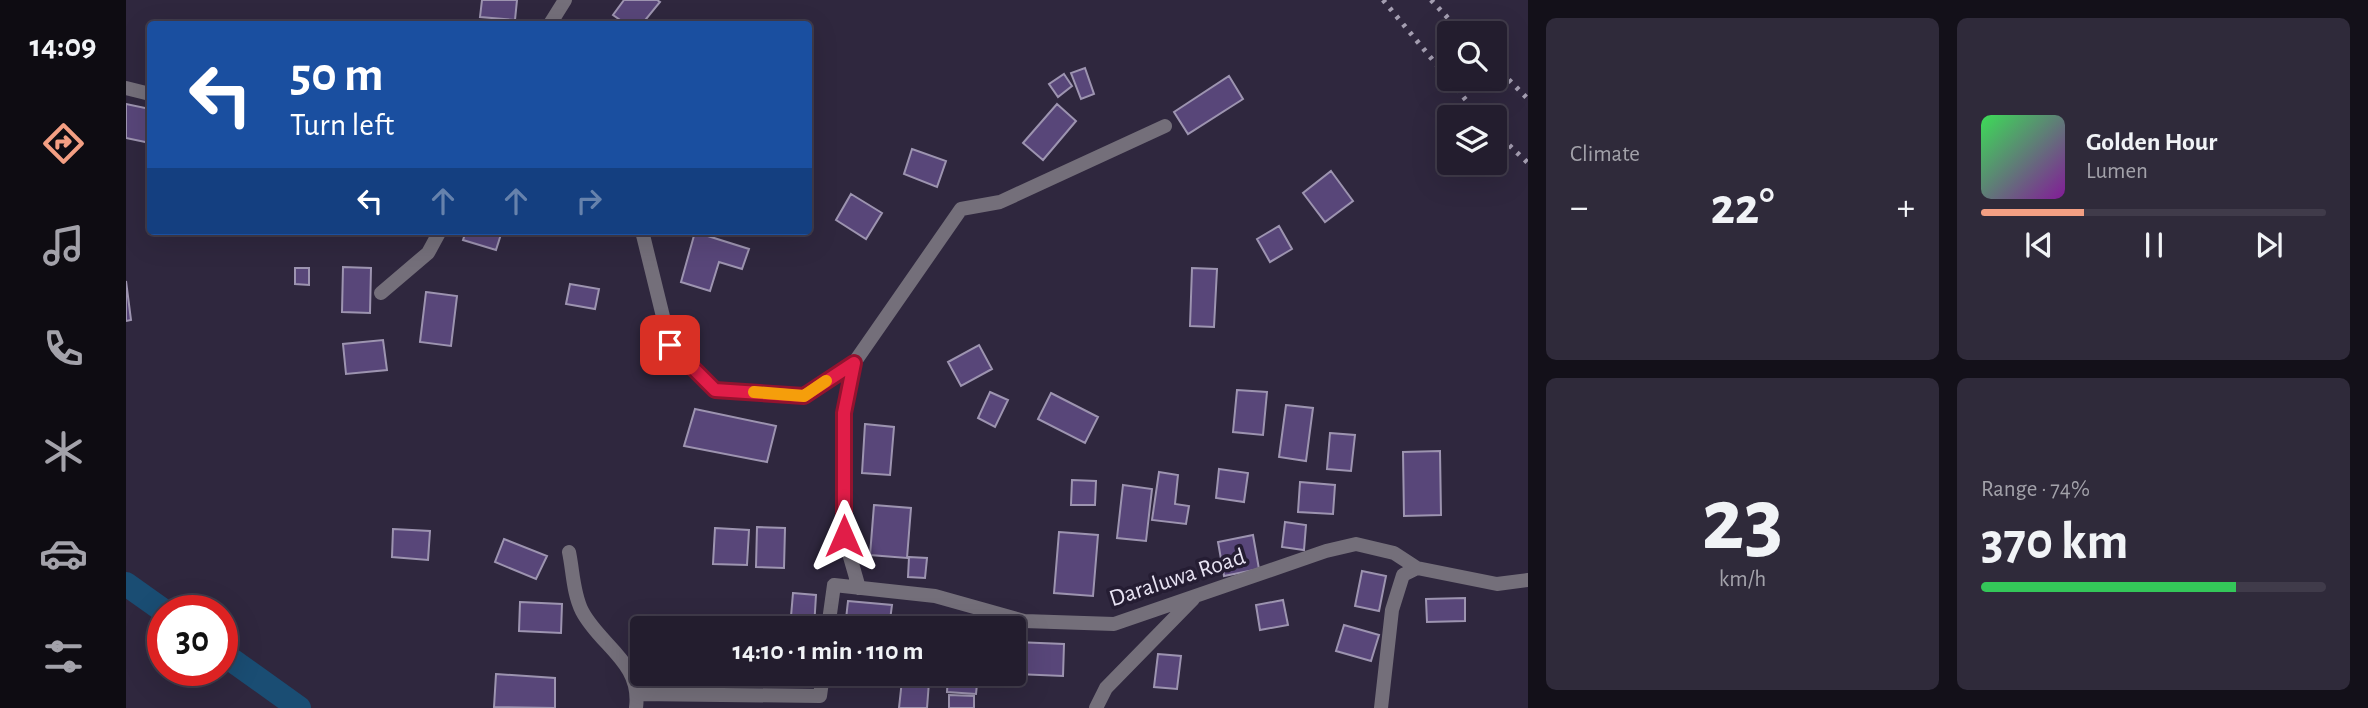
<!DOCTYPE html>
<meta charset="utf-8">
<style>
body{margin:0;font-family:"Alegreya Sans",sans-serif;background:#2f2a3a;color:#f1f3f6;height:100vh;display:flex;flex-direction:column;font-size:26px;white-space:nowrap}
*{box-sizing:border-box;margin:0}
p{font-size:23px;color:#a3a2aa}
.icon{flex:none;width:38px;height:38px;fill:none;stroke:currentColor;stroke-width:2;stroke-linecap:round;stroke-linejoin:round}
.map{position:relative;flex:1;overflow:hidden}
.drawer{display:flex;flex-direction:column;gap:18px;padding:18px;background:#131019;width:840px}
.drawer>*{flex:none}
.guide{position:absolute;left:21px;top:21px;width:665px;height:214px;border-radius:7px;box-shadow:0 7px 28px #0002,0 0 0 2px #403b4a;background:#1a4fa0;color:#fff;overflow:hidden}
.controls{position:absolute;left:1311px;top:21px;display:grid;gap:14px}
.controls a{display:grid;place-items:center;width:70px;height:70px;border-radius:7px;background:#231d2e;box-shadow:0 7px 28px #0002,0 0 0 2px #403b4a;font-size:35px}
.speed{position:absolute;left:21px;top:595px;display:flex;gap:14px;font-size:35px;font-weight:700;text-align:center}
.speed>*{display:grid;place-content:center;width:91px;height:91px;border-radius:50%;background:#231d2e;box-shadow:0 7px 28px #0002,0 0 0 2px #403b4a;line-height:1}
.speed .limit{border:10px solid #d22;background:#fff;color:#111}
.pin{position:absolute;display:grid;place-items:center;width:60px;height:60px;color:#fff;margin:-30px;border-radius:14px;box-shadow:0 4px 10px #0006}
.me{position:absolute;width:77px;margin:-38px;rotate:0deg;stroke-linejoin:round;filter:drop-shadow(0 0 5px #0008)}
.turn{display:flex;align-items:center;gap:24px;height:147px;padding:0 28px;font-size:32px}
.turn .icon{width:91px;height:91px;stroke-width:2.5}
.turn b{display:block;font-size:49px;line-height:60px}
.lanes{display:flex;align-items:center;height:66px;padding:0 28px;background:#0003;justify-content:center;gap:35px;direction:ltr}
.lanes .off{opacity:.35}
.big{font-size:52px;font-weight:700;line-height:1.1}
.drawer .widget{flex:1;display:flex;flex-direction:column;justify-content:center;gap:10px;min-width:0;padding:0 24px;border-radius:10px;background:#2f2a3a}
.drawer .dial{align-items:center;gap:0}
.dial b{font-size:91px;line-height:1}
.song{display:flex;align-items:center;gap:21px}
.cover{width:84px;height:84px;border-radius:10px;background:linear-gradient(135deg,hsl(130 70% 55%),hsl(290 70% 35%))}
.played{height:7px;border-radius:4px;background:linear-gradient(90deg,#f39f83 30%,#403b4a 30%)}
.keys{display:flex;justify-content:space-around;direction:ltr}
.heat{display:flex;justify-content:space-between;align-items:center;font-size:38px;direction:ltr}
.charge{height:10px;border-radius:5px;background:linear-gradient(90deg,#34c759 74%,#403b4a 0)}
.drawer .tiles{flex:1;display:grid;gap:18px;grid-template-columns:repeat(2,1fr)}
.trip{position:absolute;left:504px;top:616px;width:396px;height:70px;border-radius:7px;background:#231d2e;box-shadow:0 7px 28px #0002,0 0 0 2px #403b4a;font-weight:700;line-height:70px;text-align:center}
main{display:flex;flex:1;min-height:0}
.menu{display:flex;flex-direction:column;width:126px;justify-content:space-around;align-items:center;background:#0e0c12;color:#a3a2aa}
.menu .icon{width:49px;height:49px}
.menu .selected{color:#f39f83}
.menu b{font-size:32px;color:#f1f3f6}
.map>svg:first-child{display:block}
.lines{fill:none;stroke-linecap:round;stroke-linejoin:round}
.canal{stroke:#1a4d73;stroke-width:24}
.building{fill:#584679;stroke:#9d94b0;stroke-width:2}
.minor{stroke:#746f7a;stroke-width:14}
.rail{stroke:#a49eb1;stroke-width:5;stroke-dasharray:3.5 7;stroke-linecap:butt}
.route-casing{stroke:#92132f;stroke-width:18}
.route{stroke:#e11d48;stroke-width:12}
.slow{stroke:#f59e0b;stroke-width:12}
.labels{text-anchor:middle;stroke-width:7;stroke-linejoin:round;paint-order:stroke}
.street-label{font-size:24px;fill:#e8e3f3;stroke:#251d33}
</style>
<main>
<nav class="menu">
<b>14:09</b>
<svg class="icon selected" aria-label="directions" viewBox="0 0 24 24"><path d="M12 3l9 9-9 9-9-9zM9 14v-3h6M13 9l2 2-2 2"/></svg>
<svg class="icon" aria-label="music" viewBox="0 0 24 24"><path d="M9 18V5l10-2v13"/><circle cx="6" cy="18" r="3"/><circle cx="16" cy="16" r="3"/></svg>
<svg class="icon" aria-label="phone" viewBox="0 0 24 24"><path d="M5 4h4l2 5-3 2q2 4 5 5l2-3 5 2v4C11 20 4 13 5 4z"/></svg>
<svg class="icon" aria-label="climate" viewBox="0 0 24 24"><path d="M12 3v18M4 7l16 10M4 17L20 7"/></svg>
<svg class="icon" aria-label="car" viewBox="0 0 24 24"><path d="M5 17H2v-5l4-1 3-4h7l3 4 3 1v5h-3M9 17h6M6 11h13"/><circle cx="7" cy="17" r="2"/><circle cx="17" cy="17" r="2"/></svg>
<svg class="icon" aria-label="filters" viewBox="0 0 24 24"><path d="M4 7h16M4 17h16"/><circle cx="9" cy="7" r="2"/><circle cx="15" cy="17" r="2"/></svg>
</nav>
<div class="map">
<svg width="1402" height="708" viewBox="0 0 1402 708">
<rect width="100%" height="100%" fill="#2f273e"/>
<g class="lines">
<path class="canal" d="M0,584L38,611
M96,653L173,708"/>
</g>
<path class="building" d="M356,0H391L389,20L354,17Z
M498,0H531L534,2L516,24H500L487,15Z
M959,68L968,94L955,99L945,73Z
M938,74L946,86L932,97L923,84Z
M1103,76L1117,99L1062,134L1048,112Z
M0,104L24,109V143L0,138Z
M931,104L950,121L917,160L897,143Z
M786,149L820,161L811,187L778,174Z
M1205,171L1227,201L1199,222L1177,193Z
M725,194L756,213L740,239L710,220Z
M1153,226L1166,249L1144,262L1131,239Z
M340,231H376L370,250L337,240Z
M569,232L623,249L616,269L593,262L584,291L555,282Z
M217,267L245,268L244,313L216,312Z
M169,268H183V285L169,284Z
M1066,268L1091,269L1088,327L1064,326Z
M0,281L5,320L0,321Z
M444,284L473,289L469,309L440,304Z
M300,292L331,296L325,346L294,342Z
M257,340L261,370L220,374L217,344Z
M853,345L866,369L835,386L822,362Z
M1111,390L1141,392L1137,435L1107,432Z
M864,392L882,400L869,427L852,418Z
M925,393L972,417L959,443L912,419Z
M1160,405L1187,408L1180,461L1153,457Z
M569,409L650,426L641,462L558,446Z
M739,424L768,427L764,475L736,473Z
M1204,433L1229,435L1225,471L1201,469Z
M1314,451L1315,515L1278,516L1277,452Z
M1093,469L1122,473L1118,502L1090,498Z
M1033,472L1052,475L1049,504L1063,506L1060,524L1026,520Z
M946,480L970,481L969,505H945Z
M1174,482L1209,485L1207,514L1172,512Z
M997,485L1026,489L1020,541L991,538Z
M748,505L785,508L781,558L744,555Z
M1159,522L1180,525L1178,550L1156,547Z
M631,527L659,528L658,568L630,567Z
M589,528L623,530L621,565L587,564Z
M267,529L304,531L302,560L266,557Z
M933,532L972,535L967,596L928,593Z
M1127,535L1133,569L1098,576L1092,542Z
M378,539L421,556L410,579L369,562Z
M783,557L801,558L799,578L782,577Z
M1236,571L1260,576L1253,611L1229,606Z
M667,593L690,595L688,628H664Z
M1339,598V621L1301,622L1300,599Z
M1157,600L1162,625L1134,630L1130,605Z
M722,601L766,605L763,628H719Z
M394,602L436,604L435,633L393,631Z
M832,622L866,625V628H832Z
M783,623L817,627V628H783Z
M1218,625L1253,635L1245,661L1210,651Z
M890,642L938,644L937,676L888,674Z
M1032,654L1055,656L1051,689L1028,687Z
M370,674L429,678V708L368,707Z
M726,674H750V685H725Z
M822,674H852L850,694L821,692Z
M776,680L803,682L801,708H773Z
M823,695L848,696V708H823Z"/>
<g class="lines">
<path class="minor" d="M424,24L439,0
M0,88L24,94
M516,231L544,345L589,390L678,396L728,363L835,209L874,202L1039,126
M255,293L302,253L314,231
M728,363L718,413V536L733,588
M443,552C447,571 447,593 456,611C474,646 516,662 510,708
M702,628L708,585L809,596L898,621L988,624L1200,551L1230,544L1268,553L1291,568L1371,584L1402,580
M512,694L694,696L697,674
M970,708L980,688L1067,599
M1255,708L1266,610L1277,575L1291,568"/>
<path class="rail" d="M1257,0L1354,117
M1305,0L1336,33
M1368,65L1402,99
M1368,131L1402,163"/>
</g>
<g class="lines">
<defs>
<path id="route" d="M544,345L589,390L678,396L728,363L718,413V536"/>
</defs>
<use href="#route" class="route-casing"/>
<use href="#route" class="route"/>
<path class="slow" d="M628,392L678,396L700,381"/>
</g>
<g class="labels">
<g class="street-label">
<text transform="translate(1051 577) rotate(-18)" y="8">Daraluwa Road</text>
</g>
</g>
</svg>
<div class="controls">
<a><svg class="icon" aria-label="search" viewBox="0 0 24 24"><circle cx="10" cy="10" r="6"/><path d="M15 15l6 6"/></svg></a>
<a><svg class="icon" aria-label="layers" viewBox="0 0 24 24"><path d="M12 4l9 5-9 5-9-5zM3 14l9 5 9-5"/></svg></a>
</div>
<div class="speed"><div class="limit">30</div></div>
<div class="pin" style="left:544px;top:345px;background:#d93025"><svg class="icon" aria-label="arrive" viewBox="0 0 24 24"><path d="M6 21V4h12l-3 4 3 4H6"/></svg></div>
<svg class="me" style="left:718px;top:536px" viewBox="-20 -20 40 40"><path d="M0-17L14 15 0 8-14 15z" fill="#e11d48" stroke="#fff" stroke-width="4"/></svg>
<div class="trip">14:10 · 1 min · 110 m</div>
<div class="guide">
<div class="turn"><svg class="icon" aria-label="left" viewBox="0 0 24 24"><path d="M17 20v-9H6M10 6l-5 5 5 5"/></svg><div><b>50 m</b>Turn left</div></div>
<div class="lanes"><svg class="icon" aria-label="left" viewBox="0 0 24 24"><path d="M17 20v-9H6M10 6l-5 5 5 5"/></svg><svg class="icon off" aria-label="ahead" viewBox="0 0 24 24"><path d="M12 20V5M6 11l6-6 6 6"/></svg><svg class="icon off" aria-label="ahead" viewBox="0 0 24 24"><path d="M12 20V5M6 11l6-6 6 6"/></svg><svg class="icon off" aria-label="right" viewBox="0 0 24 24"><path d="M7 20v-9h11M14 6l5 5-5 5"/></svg></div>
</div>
</div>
<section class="drawer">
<div class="tiles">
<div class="widget"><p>Climate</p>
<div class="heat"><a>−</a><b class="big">22°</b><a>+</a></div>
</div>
<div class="widget">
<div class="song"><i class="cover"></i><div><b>Golden Hour</b><p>Lumen</p></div></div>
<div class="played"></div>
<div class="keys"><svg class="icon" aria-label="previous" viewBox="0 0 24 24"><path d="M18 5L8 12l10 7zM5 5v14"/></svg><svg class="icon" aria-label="pause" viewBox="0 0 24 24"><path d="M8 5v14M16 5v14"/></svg><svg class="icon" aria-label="next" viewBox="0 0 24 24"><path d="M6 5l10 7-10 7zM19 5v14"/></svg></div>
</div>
<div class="widget dial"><b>23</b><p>km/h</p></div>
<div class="widget"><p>Range · 74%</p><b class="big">370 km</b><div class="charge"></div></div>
</div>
</section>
</main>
